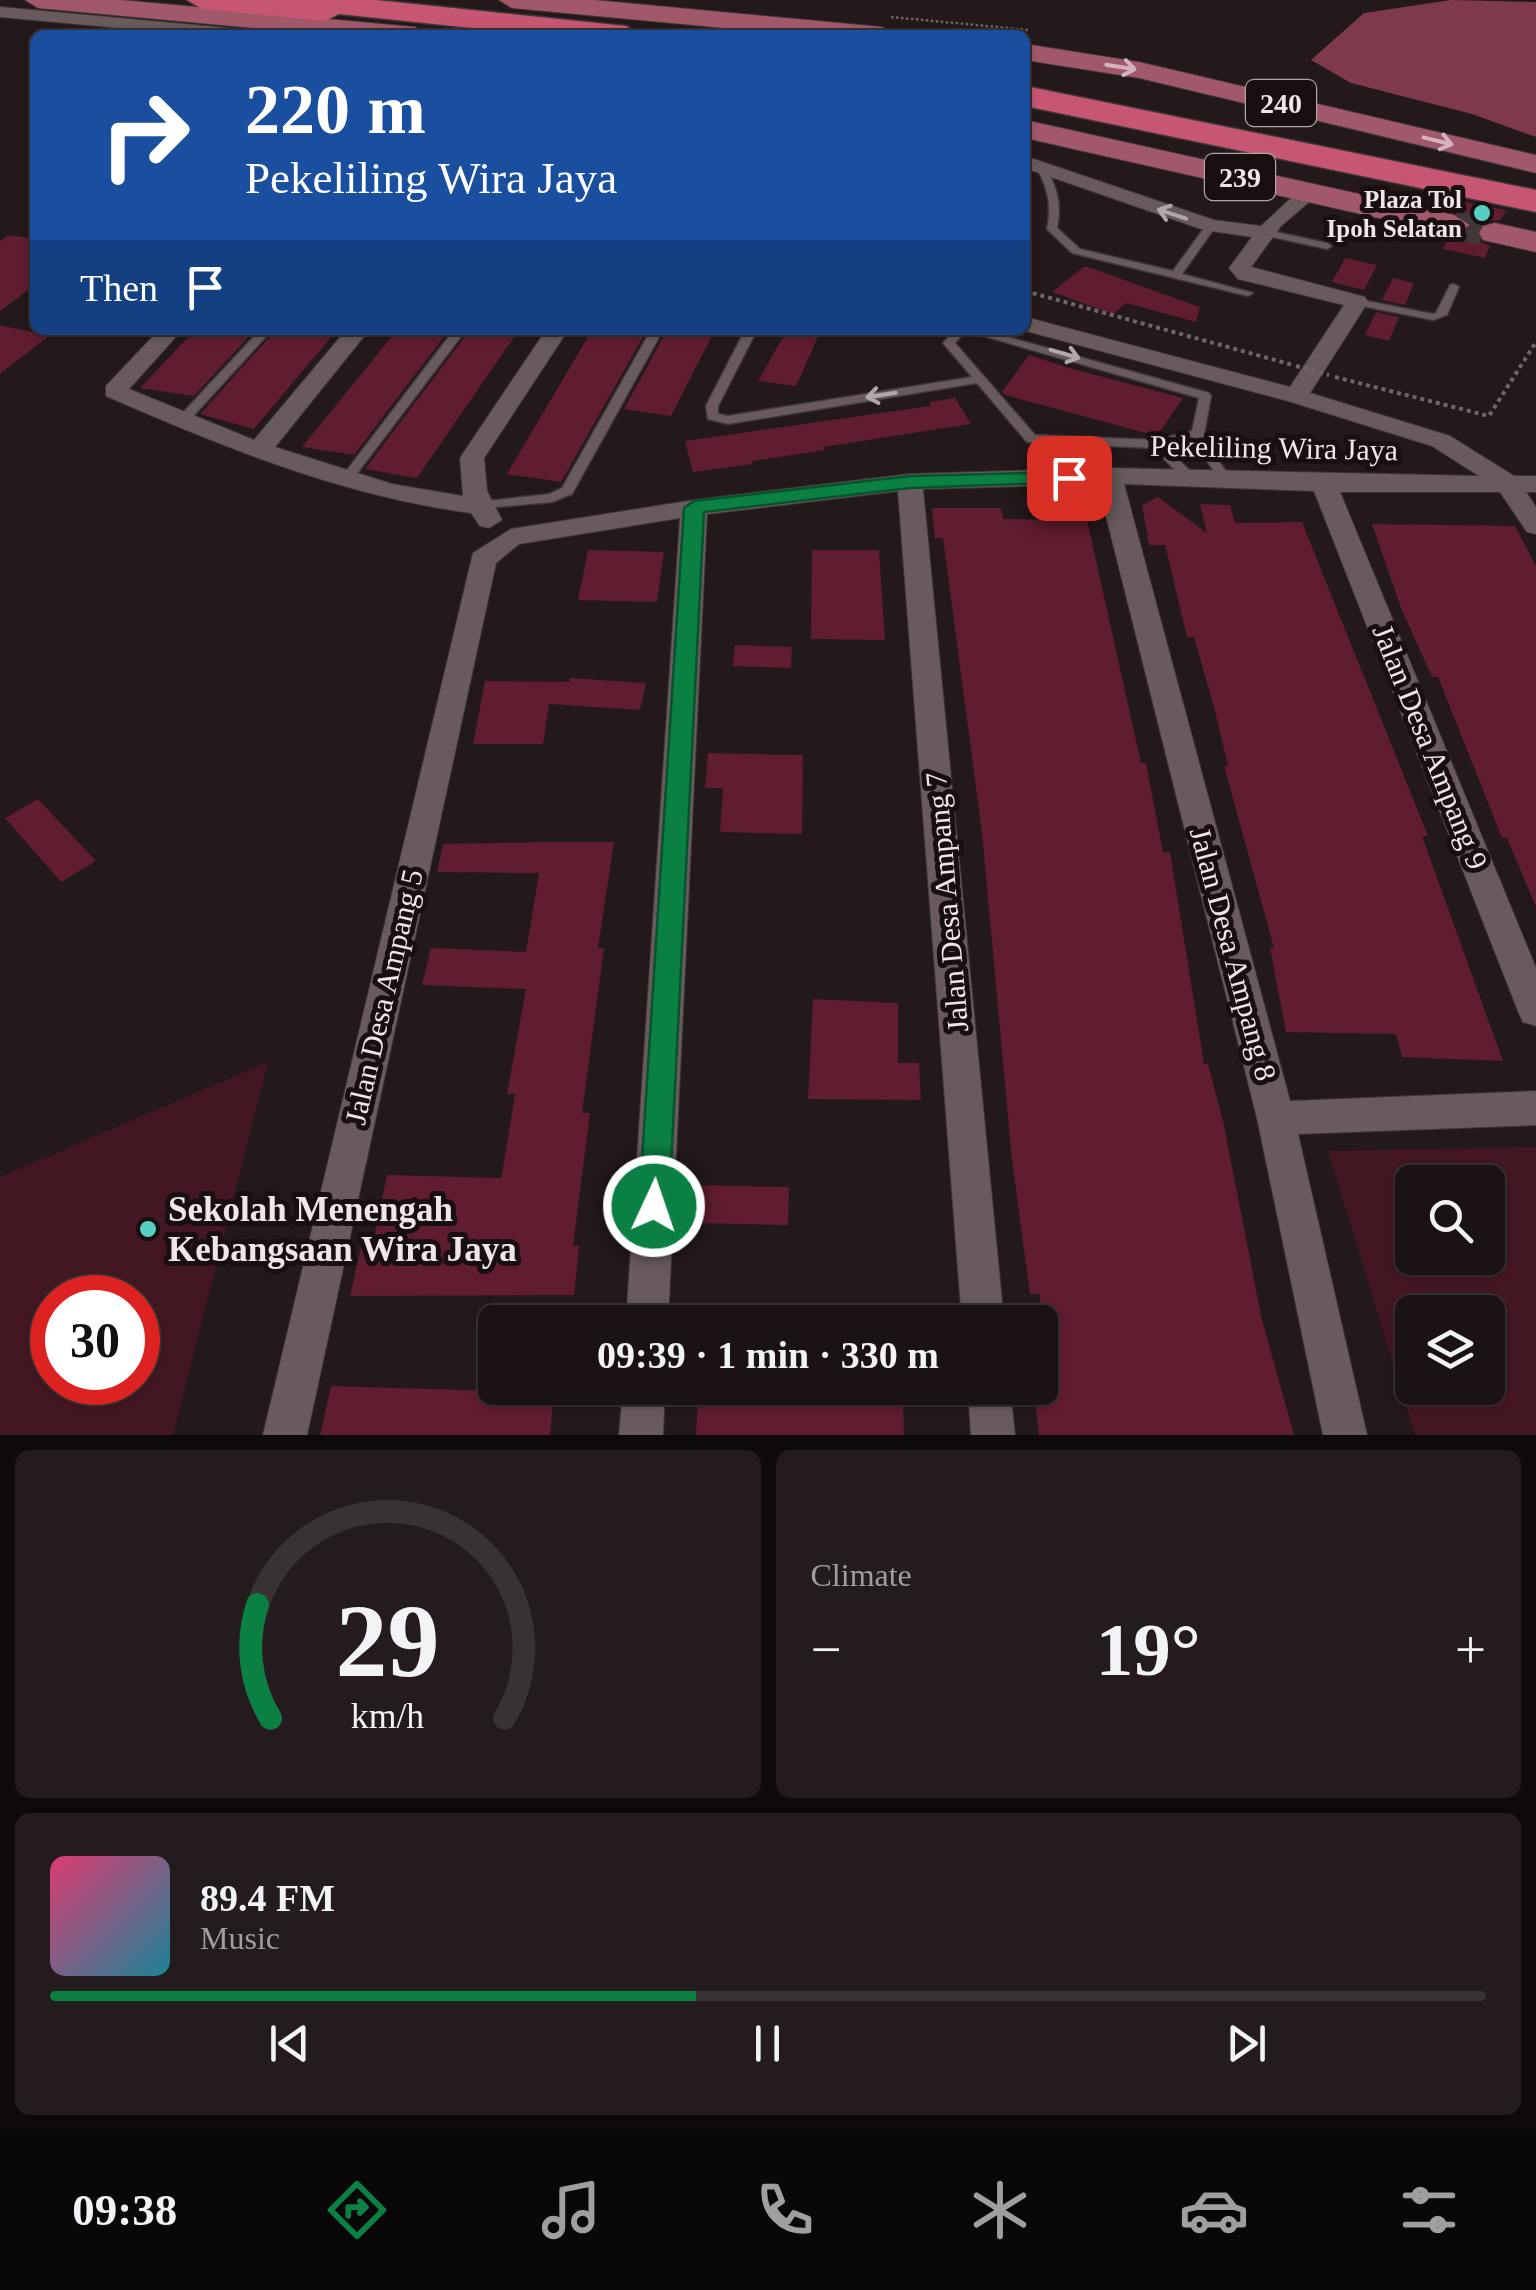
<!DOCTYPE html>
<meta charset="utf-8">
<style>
body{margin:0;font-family:Georgia,serif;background:#231b1d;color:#f1f3f6;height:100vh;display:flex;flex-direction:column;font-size:38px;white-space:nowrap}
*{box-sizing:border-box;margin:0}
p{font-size:32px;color:#9f9ea0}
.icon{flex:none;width:55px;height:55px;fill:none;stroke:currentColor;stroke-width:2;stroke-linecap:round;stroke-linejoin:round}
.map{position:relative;height:1435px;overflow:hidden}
.details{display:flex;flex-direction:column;gap:15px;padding:15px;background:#0e0a0b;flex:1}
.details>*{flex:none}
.guide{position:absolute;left:30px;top:30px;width:1000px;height:305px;border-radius:15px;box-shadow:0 2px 8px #0004,0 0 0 2px #383234;background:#1a4fa0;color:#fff;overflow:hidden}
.tools{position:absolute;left:1395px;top:1165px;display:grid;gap:20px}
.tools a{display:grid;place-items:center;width:110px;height:110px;border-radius:15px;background:#1a1214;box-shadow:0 2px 8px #0004,0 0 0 2px #383234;font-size:50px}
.speed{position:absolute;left:30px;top:1275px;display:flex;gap:20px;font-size:50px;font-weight:700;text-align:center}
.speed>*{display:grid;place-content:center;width:130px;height:130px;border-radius:50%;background:#1a1214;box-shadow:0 2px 8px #0004,0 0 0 2px #383234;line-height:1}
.speed .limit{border:15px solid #d22;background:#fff;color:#111}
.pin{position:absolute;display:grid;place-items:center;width:85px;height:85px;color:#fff;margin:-42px;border-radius:20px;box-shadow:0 5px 15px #0006}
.me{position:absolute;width:110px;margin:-55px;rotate:3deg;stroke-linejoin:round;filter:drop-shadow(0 0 8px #0008)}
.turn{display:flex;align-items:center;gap:35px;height:210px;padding:0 50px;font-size:45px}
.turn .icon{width:130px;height:130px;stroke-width:2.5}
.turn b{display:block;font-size:70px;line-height:85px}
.then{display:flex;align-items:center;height:95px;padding:0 50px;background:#0003;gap:20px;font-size:38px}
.big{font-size:75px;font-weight:600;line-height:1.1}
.details .tile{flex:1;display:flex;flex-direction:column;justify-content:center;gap:15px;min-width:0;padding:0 35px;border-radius:15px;background:#231b1d}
.details .dial{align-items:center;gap:0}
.dial svg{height:260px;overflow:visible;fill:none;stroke:#383234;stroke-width:7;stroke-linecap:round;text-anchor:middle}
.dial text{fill:#f1f3f6;stroke:none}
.song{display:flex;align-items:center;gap:30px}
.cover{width:120px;height:120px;border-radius:15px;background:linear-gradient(135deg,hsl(340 70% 55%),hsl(190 70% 35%))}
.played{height:10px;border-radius:5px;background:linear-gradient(90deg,#0b8043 45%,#383234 45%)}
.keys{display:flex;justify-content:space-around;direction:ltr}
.heat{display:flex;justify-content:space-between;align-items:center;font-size:55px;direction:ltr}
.details .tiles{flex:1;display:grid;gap:15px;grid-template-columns:1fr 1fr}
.tile:last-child{grid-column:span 2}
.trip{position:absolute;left:478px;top:1305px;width:580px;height:100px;border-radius:15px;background:#1a1214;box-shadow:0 2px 8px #0004,0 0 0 2px #383234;font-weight:600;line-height:100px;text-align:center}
.tabs{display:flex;height:160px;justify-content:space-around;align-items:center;background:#0a0708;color:#9f9ea0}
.tabs .icon{width:70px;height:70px}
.tabs .on{color:#0b8043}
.tabs b{font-size:45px;color:#f1f3f6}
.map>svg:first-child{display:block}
.green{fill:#421722;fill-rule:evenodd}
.water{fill:#7e394a}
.building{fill:#5f1d2f}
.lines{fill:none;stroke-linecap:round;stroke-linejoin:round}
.primary-tunnel{stroke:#413739;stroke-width:29;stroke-dasharray:29 15;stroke-linecap:butt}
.lane-casing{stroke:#3e3637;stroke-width:3}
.street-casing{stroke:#3e3637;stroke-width:2}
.primary-casing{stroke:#3e3637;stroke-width:2}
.highway-casing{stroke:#3e3637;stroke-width:3}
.path-far1{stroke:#6f6668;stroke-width:2.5;stroke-dasharray:2.5 2.5;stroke-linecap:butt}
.path{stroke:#6f6668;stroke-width:4;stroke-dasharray:4 4;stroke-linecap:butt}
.lane{fill:#695b5d;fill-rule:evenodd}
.street{fill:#695b5d;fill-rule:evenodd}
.primary{fill:#a1586a;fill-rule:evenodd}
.highway{fill:#c75672;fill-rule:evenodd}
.path-bridge{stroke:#6f6668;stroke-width:4;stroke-dasharray:4 4;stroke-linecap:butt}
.oneway{stroke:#d3b4bc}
.oneway2{stroke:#b2a7a9}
.route{fill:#0b8043;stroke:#07532c;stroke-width:2.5}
.poi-dot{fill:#56cec3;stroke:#190f11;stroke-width:4}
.labels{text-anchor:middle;stroke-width:10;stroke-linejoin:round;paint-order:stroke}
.far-poi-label{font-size:25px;font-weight:bold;fill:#eee6e8;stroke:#190f11;text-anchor:end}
.shield{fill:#190f11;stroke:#aea6a8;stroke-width:2.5}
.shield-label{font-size:28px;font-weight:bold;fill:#eee6e8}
.street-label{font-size:30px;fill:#eee6e8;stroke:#190f11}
.near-poi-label{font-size:35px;font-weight:bold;fill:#eee6e8;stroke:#190f11;text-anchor:start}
</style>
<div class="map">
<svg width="1536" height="1435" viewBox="0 0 1536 1435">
<rect width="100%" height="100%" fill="#23181a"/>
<path class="green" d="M268,1062L173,1435H0V1177ZM52,1298H138V1382H52Z
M1536,1147V1435H1415L1328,1151ZM1412,1182H1488V1258H1412ZM1412,1312H1488V1388H1412Z"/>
<path class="water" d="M1451,0L1536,2V137L1472,114L1351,83L1311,60L1364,13Z"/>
<path class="building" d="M1465,202L1506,210L1501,220L1482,222L1476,231L1480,242L1490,246L1485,258L1443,249L1448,238H1456L1474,226L1459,214Z
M8,235L35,239V285L0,311V241Z
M1345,258L1377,265L1364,290L1332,282Z
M1085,266L1200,307L1196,322L1126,303L1113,314L1052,292Z
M1393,278L1414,283L1405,305L1382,300Z
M1376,312L1399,317L1389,341L1365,335Z
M0,325L49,336L0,374Z
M195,330H255L194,396L140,388Z
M276,330H337L254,429L200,414Z
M397,330H449L354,455L302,447Z
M470,330H519L417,478L365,469Z
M592,330H647L561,482L507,474Z
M667,330H715L671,416L624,409Z
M787,330H821L796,386L758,381Z
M1029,355L1069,368L1183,398L1157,436L1005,395L1002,392Z
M955,398L971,424L823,447L825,450L752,461L753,464L693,472L685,441L930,406V402Z
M1158,497L1207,533L1200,504L1230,505L1235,523L1302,522L1428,836H1422L1503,1061L1402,1057L1396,1034L1286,1032L1270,948H1274L1224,766H1228L1215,711L1194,637H1187L1165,545H1149L1142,505Z
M932,508H1001L1003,519L1087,520L1141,763H1146L1163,852H1170L1204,1064H1208L1223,1121L1262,1320L1294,1435H1039L1035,1400H1040V1294H1030L1012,1160L982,833L943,538H935Z
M1372,524L1515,526L1536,566V907L1507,838H1502L1438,677H1432L1401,608Z
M588,550L664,552L657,602L578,600Z
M812,550H879L885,640L811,639Z
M735,645L792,647L791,668L733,666Z
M570,678L646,683L640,710L549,704L543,744H473L485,681L569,682Z
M708,753L803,755L802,834L720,832L723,788H705Z
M38,799L96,861L61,882L5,818Z
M547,842H614L598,948H604L582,1113H590L573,1246H579L574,1295L350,1296L362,1242H373L387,1175L501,1178L502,1174L515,1094H507L526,989L422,985L431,948L526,952L539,873L437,872L443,844Z
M813,999L898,1003V1063H919L921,1100L808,1099Z
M692,1185L789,1187L788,1225L690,1223Z
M331,1386L554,1393L550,1435H320Z
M813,1393L903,1395L904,1435H696L698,1398L813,1399Z"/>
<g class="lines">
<path class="primary-tunnel" d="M1454,225L1495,233"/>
<defs>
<path id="lane" d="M1041,164L1044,165C1057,186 1062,204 1057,228L1080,249L1173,271L1207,224H1215L1216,226L1182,274L1253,293L1248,296L1072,253L1047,229C1052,205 1048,188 1036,167Z
M1267,230L1327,243L1332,246L1327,249L1263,235L1262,233Z
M1454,284L1459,287L1447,315L1433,320L1357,305L1352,302L1357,299L1433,314L1436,313L1450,285Z
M260,330H272L186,424H178V418Z
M454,330H466L352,480H344V474Z
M651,330H663L572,494L552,502L474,509L473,506L479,502L549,494L562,488Z
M745,330H757L718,406V414L728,416L972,377L943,343L955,330H983L1209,393L1211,396L1203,440L1234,482L1228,486L1224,485L1191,439L1165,446L1195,476L1197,479L1191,483L1187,482L1153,448L1027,442L977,383L728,424L708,419L706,406ZM966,331L1199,398L1192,431L1156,440L1035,435L955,343Z"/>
<path id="street" d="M0,7L249,30L257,35H195L0,17Z
M1025,156L1214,220L1261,226L1301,189H1315V197L1281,226L1251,267L1365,297L1368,302L1310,393L1450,436L1514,476H1536V492H1526L1536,507V534L1527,532L1500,492H1340L1536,968V1026L1523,1022L1518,1011L1314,491L1124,484L1290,1101L1536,1091V1125L1298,1134L1367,1435H1323L1257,1118L1098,484L923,489L1004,1322H962L898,491L707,514L668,1322H626L680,518L519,544L496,563L307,1435H263L473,553L511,529L694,500L910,474L1109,468L1479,476L1432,446L1288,401L1022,330L1025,317L1290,387L1344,305L1238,279L1229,268L1252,237L1204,230L1025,168Z
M159,330H182L129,389L254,440L346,330H369L275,447L392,484L463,496L460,458L546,330H568L484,458L487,491L502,520L489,528L480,526L471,513C343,496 223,447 106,396V386Z
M623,1388H665L663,1435H619Z
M968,1388H1010L1015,1435H971Z"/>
<path id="primary" d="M25,0H121L415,27L428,35H330L38,8Z
M499,0H594L882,27L895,35H798L512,8Z
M1025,44L1139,62L1536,155V173L1139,78L1025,60Z
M1025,120L1454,215L1470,225L1454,235L1025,138Z
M1495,223L1536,232V252L1483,240L1479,233L1483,226Z"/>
<path id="highway" d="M187,0H376L626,26L641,35H538L339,14L325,21L202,9Z
M1025,86L1536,190V212L1025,106Z"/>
</defs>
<use href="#lane" class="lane-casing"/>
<use href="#street" class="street-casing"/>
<use href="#primary" class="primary-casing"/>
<use href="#highway" class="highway-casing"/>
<path class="path-far1" d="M891,17L1029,30
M1025,192V200"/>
<path class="path" d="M1025,291L1293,365
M1335,377L1489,416L1536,342"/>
<use href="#lane" class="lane"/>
<use href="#street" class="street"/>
<use href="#primary" class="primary"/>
<use href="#highway" class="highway"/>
<path class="path-bridge" d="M1296,366L1329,375"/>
</g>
<defs><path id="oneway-shaft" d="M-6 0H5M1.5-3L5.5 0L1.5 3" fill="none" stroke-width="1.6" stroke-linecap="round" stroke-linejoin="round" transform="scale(2.5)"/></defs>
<g class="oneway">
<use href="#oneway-shaft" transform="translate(1121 67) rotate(9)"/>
<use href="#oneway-shaft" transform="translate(1438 141) rotate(14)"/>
</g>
<g class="oneway2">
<use href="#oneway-shaft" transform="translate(1172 214) rotate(-162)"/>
<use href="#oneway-shaft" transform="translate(1065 354) rotate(16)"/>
<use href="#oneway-shaft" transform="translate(881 395) rotate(171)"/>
</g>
<path class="route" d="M1069,472L1076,473V482L910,488L704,512L669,1206L665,1216L654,1220L644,1216L639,1206L684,508L694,501L910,476Z"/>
<g class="poi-dot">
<circle cx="1482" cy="213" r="10"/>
<circle cx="148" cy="1229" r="10"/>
</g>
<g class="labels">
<g class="far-poi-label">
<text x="1462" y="208">Plaza Tol<tspan x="1462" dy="29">Ipoh Selatan</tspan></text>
</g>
<g class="shield">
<rect x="1246" y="80" width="70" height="46" rx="8"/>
<rect x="1205" y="154" width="70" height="46" rx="8"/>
</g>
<g class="shield-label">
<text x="1281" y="113">240</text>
<text x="1240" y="187">239</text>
</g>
<g class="street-label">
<text transform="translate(1274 448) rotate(1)" y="10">Pekeliling Wira Jaya</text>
<text transform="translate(1430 747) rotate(68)" y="10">Jalan Desa Ampang 9</text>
<text transform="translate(947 902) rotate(-95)" y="10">Jalan Desa Ampang 7</text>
<text transform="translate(1233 954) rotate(75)" y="10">Jalan Desa Ampang 8</text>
<text transform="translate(384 997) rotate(-77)" y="10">Jalan Desa Ampang 5</text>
</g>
<g class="near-poi-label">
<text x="168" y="1221">Sekolah Menengah<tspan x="168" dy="40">Kebangsaan Wira Jaya</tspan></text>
</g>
</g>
</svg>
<div class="tools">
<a><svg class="icon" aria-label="search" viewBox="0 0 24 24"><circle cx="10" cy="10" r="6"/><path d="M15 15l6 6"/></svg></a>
<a><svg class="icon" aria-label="layers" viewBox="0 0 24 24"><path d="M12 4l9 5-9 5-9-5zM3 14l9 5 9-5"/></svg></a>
</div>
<div class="speed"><div class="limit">30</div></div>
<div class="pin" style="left:1069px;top:478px;background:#d93025"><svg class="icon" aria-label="arrive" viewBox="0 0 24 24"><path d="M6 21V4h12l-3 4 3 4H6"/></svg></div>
<svg class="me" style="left:654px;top:1206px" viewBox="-20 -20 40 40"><circle r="17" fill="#0b8043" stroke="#fff" stroke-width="3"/><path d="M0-11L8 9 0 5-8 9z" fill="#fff"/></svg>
<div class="trip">09:39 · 1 min · 330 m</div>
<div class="guide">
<div class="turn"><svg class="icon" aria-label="right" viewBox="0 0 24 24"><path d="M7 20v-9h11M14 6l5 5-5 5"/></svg><div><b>220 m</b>Pekeliling Wira Jaya</div></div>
<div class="then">Then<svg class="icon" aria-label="arrive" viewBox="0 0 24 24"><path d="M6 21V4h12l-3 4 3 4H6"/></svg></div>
</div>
</div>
<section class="details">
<div class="tiles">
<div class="tile dial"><svg viewBox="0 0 100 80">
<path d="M14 69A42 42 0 1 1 86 69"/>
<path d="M14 69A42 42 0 0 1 10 34" stroke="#0b8043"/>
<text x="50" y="56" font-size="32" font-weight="700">29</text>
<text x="50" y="72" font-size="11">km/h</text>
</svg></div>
<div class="tile"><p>Climate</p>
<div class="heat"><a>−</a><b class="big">19°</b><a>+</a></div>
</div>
<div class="tile">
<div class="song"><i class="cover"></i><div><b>89.4 FM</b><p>Music</p></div></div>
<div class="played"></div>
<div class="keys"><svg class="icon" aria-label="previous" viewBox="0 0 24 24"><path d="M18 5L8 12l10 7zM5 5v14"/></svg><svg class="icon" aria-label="pause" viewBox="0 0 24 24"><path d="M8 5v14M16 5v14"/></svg><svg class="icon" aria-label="next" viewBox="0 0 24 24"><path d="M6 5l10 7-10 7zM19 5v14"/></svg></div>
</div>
</div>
</section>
<nav class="tabs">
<b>09:38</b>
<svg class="icon on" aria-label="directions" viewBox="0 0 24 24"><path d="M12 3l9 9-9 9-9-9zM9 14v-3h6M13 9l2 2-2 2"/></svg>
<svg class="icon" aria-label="music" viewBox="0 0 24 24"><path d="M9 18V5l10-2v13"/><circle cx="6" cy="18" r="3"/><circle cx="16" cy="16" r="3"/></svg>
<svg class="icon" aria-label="phone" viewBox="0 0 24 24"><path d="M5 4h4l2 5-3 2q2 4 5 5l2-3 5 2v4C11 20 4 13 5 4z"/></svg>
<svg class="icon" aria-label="climate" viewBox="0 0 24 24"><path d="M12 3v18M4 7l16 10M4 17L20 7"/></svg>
<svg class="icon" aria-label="car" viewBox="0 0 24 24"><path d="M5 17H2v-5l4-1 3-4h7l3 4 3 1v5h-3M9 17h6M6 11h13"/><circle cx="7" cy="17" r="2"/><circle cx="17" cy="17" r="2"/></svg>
<svg class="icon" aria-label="filters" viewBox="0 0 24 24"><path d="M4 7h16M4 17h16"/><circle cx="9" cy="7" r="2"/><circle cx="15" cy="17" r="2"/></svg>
</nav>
